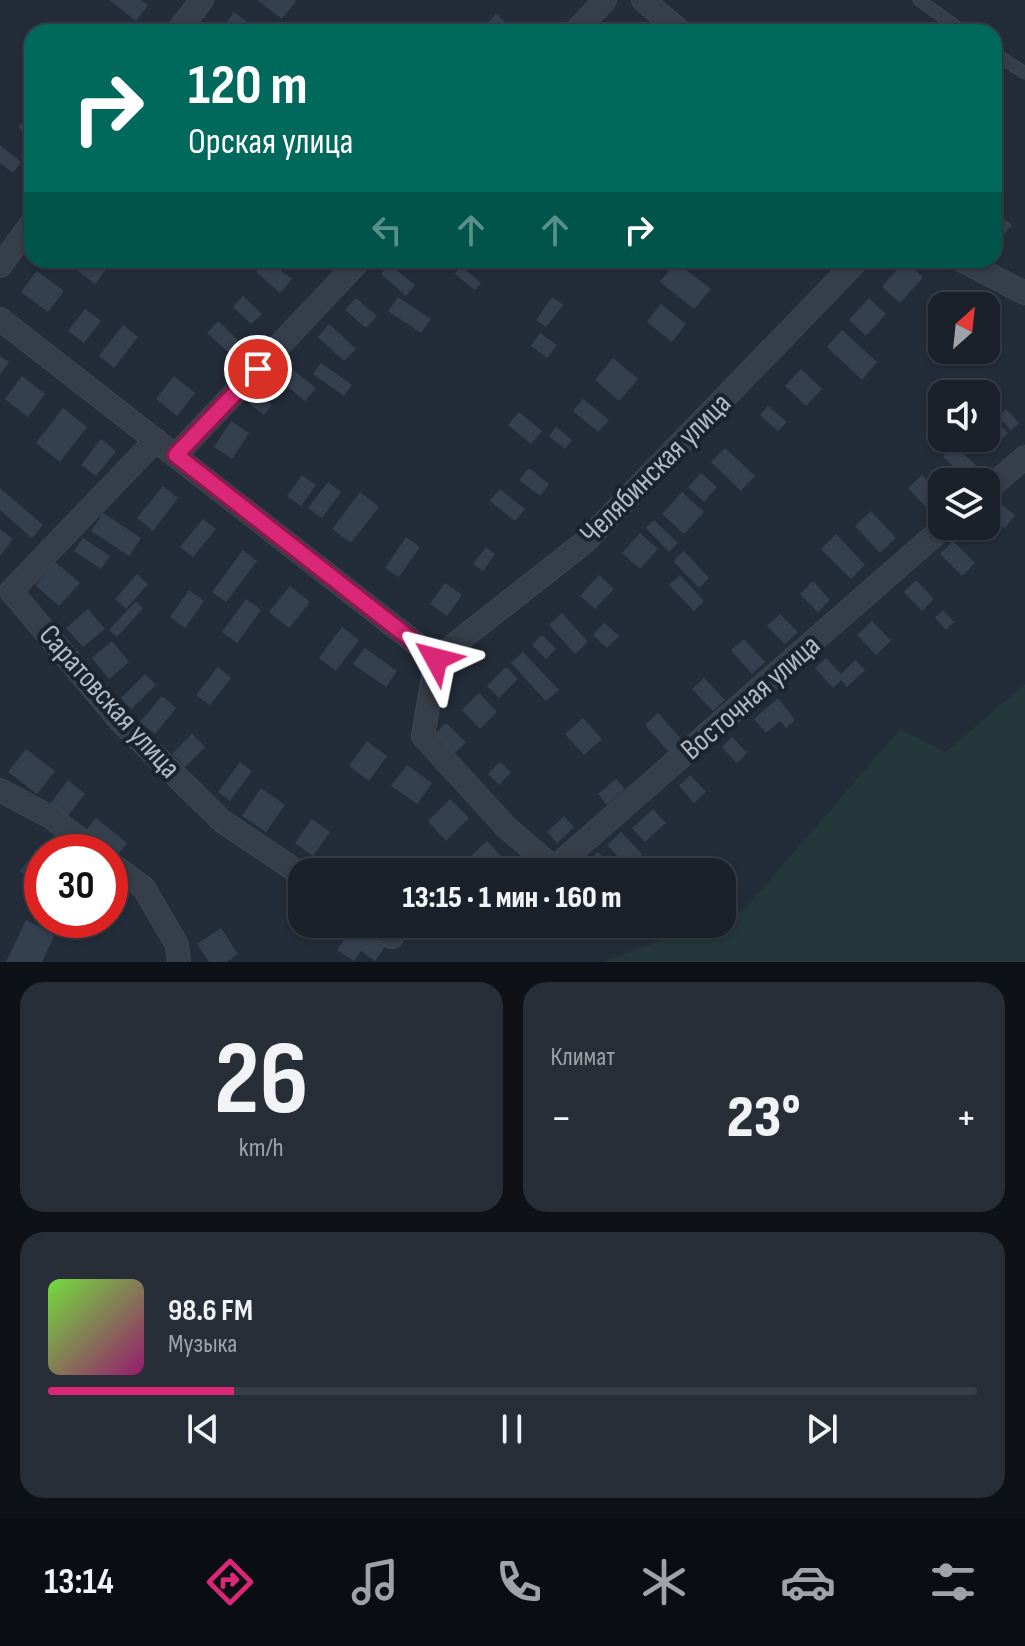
<!DOCTYPE html>
<html lang="ru">
<meta charset="utf-8">
<style>
body{margin:0;font-family:"Sofia Sans Condensed",sans-serif;background:#272e37;color:#f1f3f6;height:100vh;display:flex;flex-direction:column;font-size:30px;white-space:nowrap}
*{box-sizing:border-box;margin:0}
p{font-size:26px;color:#9fa3a9}
.icon{flex:none;width:44px;height:44px;fill:none;stroke:currentColor;stroke-width:2;stroke-linecap:round;stroke-linejoin:round}
.map{position:relative;height:962px;overflow:hidden}
.details{display:flex;flex-direction:column;gap:20px;padding:20px;background:#0e1218;flex:1}
.details>*{flex:none}
.hud{position:absolute;left:24px;top:24px;width:978px;height:244px;border-radius:24px;box-shadow:0 2px 6px #0004,0 0 0 2px #383e47;background:#00695c;color:#fff;overflow:hidden}
.needle{width:52px;rotate:27deg}
.fabs{position:absolute;left:928px;top:292px;display:grid;gap:16px}
.fabs a{display:grid;place-items:center;width:72px;height:72px;border-radius:16px;background:#1a212b;box-shadow:0 2px 6px #0004,0 0 0 2px #383e47;font-size:40px}
.speed{position:absolute;left:24px;top:834px;display:flex;gap:16px;font-size:40px;font-weight:700;text-align:center}
.speed>*{display:grid;place-content:center;width:104px;height:104px;border-radius:50%;background:#1a212b;box-shadow:0 2px 6px #0004,0 0 0 2px #383e47;line-height:1}
.speed .limit{border:12px solid #d22;background:#fff;color:#111}
.pin{position:absolute;display:grid;place-items:center;width:68px;height:68px;color:#fff;margin:-34px;border:4px solid #fff;border-radius:50%;box-shadow:0 2px 8px #0007}
.me{position:absolute;width:88px;margin:-44px;rotate:308deg;stroke-linejoin:round;filter:drop-shadow(0 0 6px #0008)}
.turn{display:flex;align-items:center;gap:28px;height:168px;padding:0 32px;font-size:36px}
.turn .icon{width:104px;height:104px;stroke-width:2.5}
.turn b{display:block;font-size:56px;line-height:68px}
.lanes{display:flex;align-items:center;height:76px;padding:0 32px;background:#0003;justify-content:center;gap:40px;direction:ltr}
.lanes .off{opacity:.35}
.big{font-size:60px;font-weight:800;line-height:1.1}
.details .tile{flex:1;display:flex;flex-direction:column;justify-content:center;gap:12px;min-width:0;padding:0 28px;border-radius:24px;background:#272e37}
.details .dial{align-items:center;gap:0}
.dial b{font-size:104px;line-height:1}
.song{display:flex;align-items:center;gap:24px}
.cover{width:96px;height:96px;border-radius:12px;background:linear-gradient(135deg,hsl(100 70% 55%),hsl(320 70% 35%))}
.played{height:8px;border-radius:4px;background:linear-gradient(90deg,#db2777 20%,#383e47 20%)}
.keys{display:flex;justify-content:space-around;direction:ltr}
.heat{display:flex;justify-content:space-between;align-items:center;font-size:44px;direction:ltr}
.details .tiles{flex:1;display:grid;gap:20px;grid-template-columns:1fr 1fr}
.tile:last-child{grid-column:span 2}
.trip{position:absolute;left:288px;top:858px;width:448px;height:80px;border-radius:24px;background:#1a212b;box-shadow:0 2px 6px #0004,0 0 0 2px #383e47;font-weight:800;line-height:80px;text-align:center}
.tabs{display:flex;height:128px;justify-content:space-around;align-items:center;background:#0a0d11;color:#9fa3a9}
.tabs .icon{width:56px;height:56px}
.tabs .selected{color:#db2777}
.tabs b{font-size:36px;color:#f1f3f6}
.map>svg:first-child{display:block}
.green{fill:#24373a}
.building{fill:#35404f}
.lines{fill:none;stroke-linecap:round;stroke-linejoin:round}
.service-casing{stroke:#3f4752;stroke-width:13}
.minor-casing{stroke:#3f4752;stroke-width:24}
.service{stroke:#363e49;stroke-width:11}
.minor{stroke:#363e49;stroke-width:22}
.route-casing{stroke:#8e194d;stroke-width:20}
.route{stroke:#db2777;stroke-width:14}
.labels{text-anchor:middle;stroke-width:8;stroke-linejoin:round;paint-order:stroke}
.street-label{font-size:30px;fill:#b1b9c5;stroke:#1b232e}
</style>
<div class="map">
<svg width="1025" height="962" viewBox="0 0 1025 962">
<rect width="100%" height="100%" fill="#232c39"/>
<path class="green" d="M1025,684V962H602L706,924H722V918L744,910L900,729L946,752Z"/>
<path class="building" d="M109,0H141L148,5L136,21Z
M257,0H294L296,1L282,19Z
M234,12L251,25L246,32H236L225,24Z
M496,14L516,32H480Z
M63,23L74,32H56Z
M29,112L32,114V138L18,127Z
M0,145L21,162L13,173L0,163Z
M994,211L1012,225L996,244L994,242Z
M63,260H98L108,267L95,284Z
M267,260L292,279L280,293L256,272Z
M428,260H449L440,270Z
M719,260H738L731,269Z
M904,261L923,277L900,303L882,287Z
M676,262L711,289L694,309L660,282Z
M389,264L415,285L406,296L381,274Z
M461,266L481,283L475,290L455,274Z
M37,271L64,291L48,312L21,292Z
M243,296L262,314L251,324L233,307Z
M398,297L431,319L421,333L388,311Z
M552,297L563,305L546,327L536,320Z
M356,298L377,316L366,328L345,310Z
M869,298L886,314L866,336L849,320Z
M661,304L686,324L672,342L647,322Z
M85,309L101,321L84,343L68,331Z
M218,321L238,340L228,352L207,333Z
M942,321V343L931,335Z
M329,324L356,349L344,361L318,337Z
M123,325L138,337L114,368L99,356Z
M842,330L877,362L862,380L827,347Z
M540,333L557,345L547,358L531,346Z
M0,356L9,362L0,375Z
M613,358L638,379L619,401L595,380Z
M321,363L352,385L344,396L313,374Z
M287,365L316,388L305,401L277,378Z
M801,369L822,389L806,406L785,386Z
M22,376L45,394L28,417L5,399Z
M174,376L195,393L177,416L156,399Z
M257,394L272,405L264,415L250,404Z
M583,399L609,420L598,432L573,411Z
M768,406L787,422L778,431L760,415Z
M63,408L87,427L60,462L36,443Z
M1006,409L1019,423L1011,430L998,417Z
M519,412L542,431L531,444L508,425Z
M994,419L1008,433L995,445L986,436V427Z
M231,421L249,433L232,459L214,447Z
M556,427L572,440L565,449L549,436Z
M101,439L116,451L96,476L81,465Z
M954,445L978,467L967,479L943,457Z
M725,448L755,476L741,491L711,462Z
M529,468L549,484L540,496L519,480Z
M701,473L717,487L704,502L688,487Z
M302,475L316,485L301,506L287,496Z
M922,475L942,496L928,509L908,488Z
M328,482L341,492L322,518L308,508Z
M163,486L178,498L153,531L137,518Z
M0,488L43,525L32,538L0,510Z
M500,489L525,509L515,521L490,501Z
M360,492L379,507L351,543L332,529Z
M682,492L704,512L684,534L662,514Z
M997,501L1015,515L1005,528L987,514Z
M871,511L896,538L880,553L855,526Z
M103,513L141,538L129,556L91,531Z
M203,519L216,529L193,557L180,547Z
M654,520L678,543L669,552L646,528Z
M0,529L13,539L0,556Z
M640,533L658,549L640,569L622,553Z
M836,534L865,565L851,579L821,549Z
M406,537L420,547L399,577L385,568Z
M83,538L110,556L101,569L74,551Z
M953,541L975,563L962,576L940,554Z
M486,547L495,554L483,571L473,564Z
M243,550L257,561L226,602L212,592Z
M684,551L709,578L699,588L673,561Z
M55,562L80,583L59,606L35,585Z
M137,574L148,584L126,609L115,599Z
M599,575L614,589L595,609L580,596Z
M680,575L704,601L694,611L669,585Z
M916,580L934,599L922,611L904,592Z
M813,581L830,600L818,612L800,594Z
M445,583L462,595L447,616L430,604Z
M290,586L310,602L289,628L269,612Z
M189,590L204,601L185,628L170,617Z
M246,599L261,610L237,643L222,632Z
M136,601L143,608L117,637L109,630Z
M88,609L105,629L83,647L66,628Z
M943,610L954,622L946,630L935,618Z
M562,613L588,642L575,654L549,625Z
M780,614L798,632L785,644L767,626Z
M872,621L891,641L876,655L857,635Z
M604,623L619,636L607,648L593,635Z
M342,627L359,640L336,671L319,658Z
M542,635L556,649L546,659L532,645Z
M744,639L765,662L752,674L731,650Z
M112,641L129,662L109,679L92,658Z
M365,648L397,671L386,687L353,664Z
M523,652L559,690L546,701L511,663Z
M826,658L841,674L855,660L865,670L847,687L841,680L833,688L815,668Z
M218,667L231,678L210,705L196,695Z
M506,667L518,679L499,698L487,686Z
M145,674L156,685L131,709L121,698Z
M704,678L725,700L713,711L692,689Z
M479,693L497,712L480,729L462,710Z
M162,696L176,708L155,734L140,722Z
M778,698L795,720L786,728L780,721L766,733L754,719Z
M658,713L682,740L669,752L645,725Z
M583,718L602,739L584,755L565,734Z
M446,723L466,742L455,753L435,734Z
M192,734L205,747L185,767L172,754Z
M732,737L747,753L737,763L722,747Z
M367,741L387,756L369,781L349,766Z
M26,749L55,771L37,794L8,772Z
M240,762L252,771L230,801L218,792Z
M500,762L511,772L499,785L488,774Z
M407,765L432,783L417,804L391,786Z
M690,775L706,792L694,803L679,786Z
M616,779L625,789L607,805L598,794Z
M68,780L85,794L67,817L50,804Z
M261,788L285,805L266,832L242,816Z
M450,799L469,818L446,841L428,821Z
M653,809L666,823L645,842L632,828Z
M564,816L574,827L557,843L547,832Z
M96,818L127,843L116,857L85,832Z
M312,819L330,832L313,856L295,843Z
M621,832L642,854L628,867L607,845Z
M487,841L502,857L486,872H463L459,867Z
M35,852L42,858V888L20,871Z
M598,852L611,866L604,872H579L577,870Z
M504,859L515,872H493L491,870Z
M26,920L55,934L42,962H6Z
M355,924H364L389,941L375,961L361,951L354,961L337,950Z
M221,928L238,954L227,962H209L197,944Z"/>
<g class="lines">
<defs>
<path id="service" d="M919,0L964,32
M994,53L1025,73"/>
<path id="minor" d="M643,0L681,32
M177,32L202,0
M575,32L605,0
M961,260L1025,293
M0,266L32,223
M0,319L436,659L423,736L506,827L554,868L945,526
M156,440L11,591L121,722L222,821L302,875
M176,455L360,260
M986,491L1025,457
M436,659L586,541L858,260
M0,790L52,818L96,852
M110,863L144,888L177,945L179,962
M373,924L392,937"/>
</defs>
<use href="#service" class="service-casing"/>
<use href="#minor" class="minor-casing"/>
<use href="#service" class="service"/>
<use href="#minor" class="minor"/>
</g>
<g class="lines">
<defs>
<path id="route" d="M258,369L176,455L436,659"/>
</defs>
<use href="#route" class="route-casing"/>
<use href="#route" class="route"/>
</g>
<g class="labels">
<g class="street-label">
<text transform="translate(655 468) rotate(-45)" y="10">Челябинская улица</text>
<text transform="translate(750 697) rotate(-41)" y="10">Восточная улица</text>
<text transform="translate(110 701) rotate(48)" y="10">Саратовская улица</text>
</g>
</g>
</svg>
<div class="fabs">
<a><svg class="needle" viewBox="-14 -14 28 28"><path d="M0-13l5 13h-10z" fill="#e53935"/><path d="M0 13l5-13h-10z" fill="#9fa3a9"/></svg></a>
<a><svg class="icon" aria-label="sound" viewBox="0 0 24 24"><path d="M4 9h4l5-4v14l-5-4H4zM17 9q2 3 0 6"/></svg></a>
<a><svg class="icon" aria-label="layers" viewBox="0 0 24 24"><path d="M12 4l9 5-9 5-9-5zM3 14l9 5 9-5"/></svg></a>
</div>
<div class="speed"><div class="limit">30</div></div>
<div class="pin" style="left:258px;top:369px;background:#d93025"><svg class="icon" aria-label="arrive" viewBox="0 0 24 24"><path d="M6 21V4h12l-3 4 3 4H6"/></svg></div>
<svg class="me" style="left:436px;top:659px" viewBox="-20 -20 40 40"><path d="M0-17L14 15 0 8-14 15z" fill="#db2777" stroke="#fff" stroke-width="4"/></svg>
<div class="trip">13:15 · 1 мин · 160 m</div>
<div class="hud">
<div class="turn"><svg class="icon" aria-label="right" viewBox="0 0 24 24"><path d="M7 20v-9h11M14 6l5 5-5 5"/></svg><div><b>120 m</b>Орская улица</div></div>
<div class="lanes"><svg class="icon off" aria-label="left" viewBox="0 0 24 24"><path d="M17 20v-9H6M10 6l-5 5 5 5"/></svg><svg class="icon off" aria-label="ahead" viewBox="0 0 24 24"><path d="M12 20V5M6 11l6-6 6 6"/></svg><svg class="icon off" aria-label="ahead" viewBox="0 0 24 24"><path d="M12 20V5M6 11l6-6 6 6"/></svg><svg class="icon" aria-label="right" viewBox="0 0 24 24"><path d="M7 20v-9h11M14 6l5 5-5 5"/></svg></div>
</div>
</div>
<section class="details">
<div class="tiles">
<div class="tile dial"><b>26</b><p>km/h</p></div>
<div class="tile"><p>Климат</p>
<div class="heat"><a>−</a><b class="big">23°</b><a>+</a></div>
</div>
<div class="tile">
<div class="song"><i class="cover"></i><div><b>98.6 FM</b><p>Музыка</p></div></div>
<div class="played"></div>
<div class="keys"><svg class="icon" aria-label="previous" viewBox="0 0 24 24"><path d="M18 5L8 12l10 7zM5 5v14"/></svg><svg class="icon" aria-label="pause" viewBox="0 0 24 24"><path d="M8 5v14M16 5v14"/></svg><svg class="icon" aria-label="next" viewBox="0 0 24 24"><path d="M6 5l10 7-10 7zM19 5v14"/></svg></div>
</div>
</div>
</section>
<nav class="tabs">
<b>13:14</b>
<svg class="icon selected" aria-label="directions" viewBox="0 0 24 24"><path d="M12 3l9 9-9 9-9-9zM9 14v-3h6M13 9l2 2-2 2"/></svg>
<svg class="icon" aria-label="music" viewBox="0 0 24 24"><path d="M9 18V5l10-2v13"/><circle cx="6" cy="18" r="3"/><circle cx="16" cy="16" r="3"/></svg>
<svg class="icon" aria-label="phone" viewBox="0 0 24 24"><path d="M5 4h4l2 5-3 2q2 4 5 5l2-3 5 2v4C11 20 4 13 5 4z"/></svg>
<svg class="icon" aria-label="climate" viewBox="0 0 24 24"><path d="M12 3v18M4 7l16 10M4 17L20 7"/></svg>
<svg class="icon" aria-label="car" viewBox="0 0 24 24"><path d="M5 17H2v-5l4-1 3-4h7l3 4 3 1v5h-3M9 17h6M6 11h13"/><circle cx="7" cy="17" r="2"/><circle cx="17" cy="17" r="2"/></svg>
<svg class="icon" aria-label="filters" viewBox="0 0 24 24"><path d="M4 7h16M4 17h16"/><circle cx="9" cy="7" r="2"/><circle cx="15" cy="17" r="2"/></svg>
</nav>
